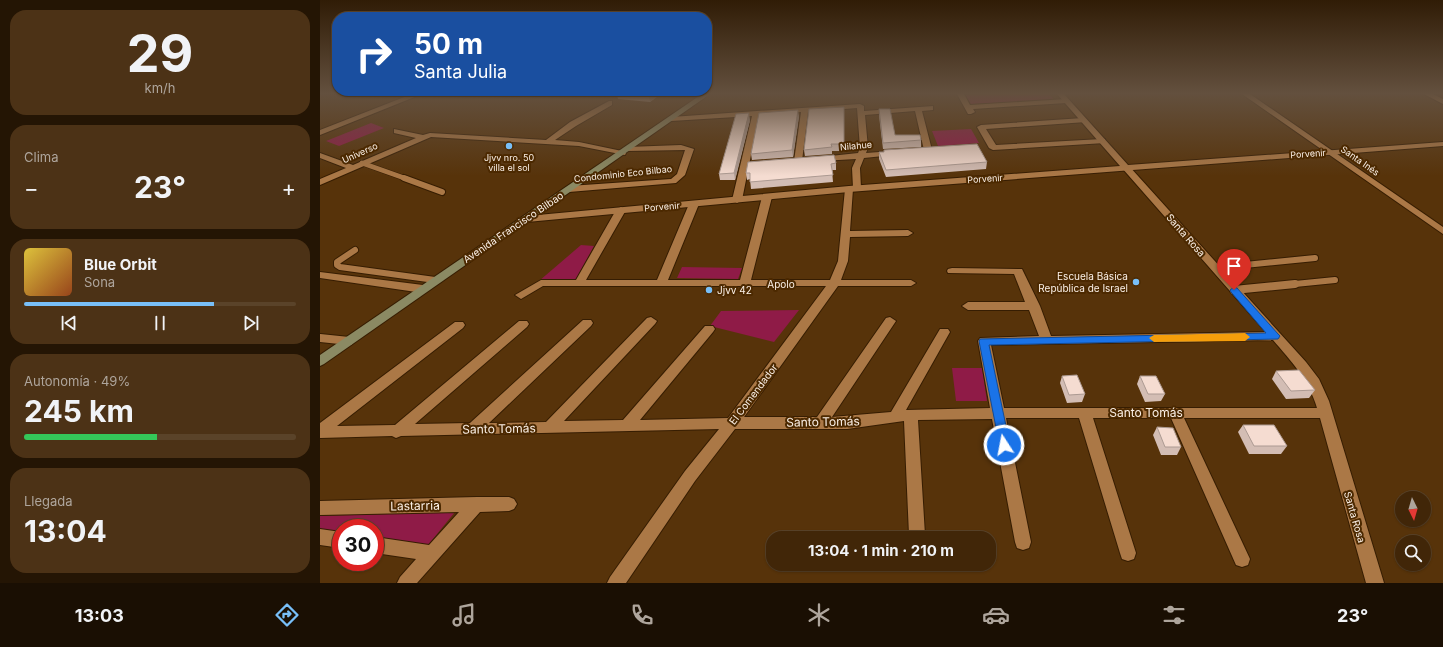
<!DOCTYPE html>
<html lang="es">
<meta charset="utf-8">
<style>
body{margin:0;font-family:Inter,sans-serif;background:#4c3216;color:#f1f3f6;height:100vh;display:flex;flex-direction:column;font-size:15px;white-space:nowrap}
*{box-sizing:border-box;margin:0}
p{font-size:13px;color:#aea59c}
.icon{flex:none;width:22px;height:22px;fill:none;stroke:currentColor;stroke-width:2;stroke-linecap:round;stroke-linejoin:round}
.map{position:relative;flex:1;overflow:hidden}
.sheet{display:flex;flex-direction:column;gap:10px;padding:10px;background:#241504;width:320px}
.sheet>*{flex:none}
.guide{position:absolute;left:12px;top:12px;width:380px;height:84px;border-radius:16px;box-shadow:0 1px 3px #0004,0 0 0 1px #5a4329;background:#1a4fa0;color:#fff;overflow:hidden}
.needle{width:26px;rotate:175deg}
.tools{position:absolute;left:1075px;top:491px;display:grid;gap:8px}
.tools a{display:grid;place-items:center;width:36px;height:36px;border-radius:50%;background:#412608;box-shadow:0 1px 3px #0004,0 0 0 1px #5a4329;font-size:20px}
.speed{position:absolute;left:12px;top:519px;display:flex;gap:8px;font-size:20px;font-weight:700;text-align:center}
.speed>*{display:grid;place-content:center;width:52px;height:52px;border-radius:50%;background:#412608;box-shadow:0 1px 3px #0004,0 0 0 1px #5a4329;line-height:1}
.speed .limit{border:6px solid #d22;background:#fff;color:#111}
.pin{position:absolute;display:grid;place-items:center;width:34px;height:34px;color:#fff;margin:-41px -17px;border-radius:50% 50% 50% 0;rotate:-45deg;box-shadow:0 0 4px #0007}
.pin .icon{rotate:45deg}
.me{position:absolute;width:44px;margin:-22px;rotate:349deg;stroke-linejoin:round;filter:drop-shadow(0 0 3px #0008)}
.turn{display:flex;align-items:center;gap:14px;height:84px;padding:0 16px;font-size:18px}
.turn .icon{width:52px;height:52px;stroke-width:2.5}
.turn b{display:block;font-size:28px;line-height:34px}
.big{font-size:30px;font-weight:700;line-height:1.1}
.sheet .widget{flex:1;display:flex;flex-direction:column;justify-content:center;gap:6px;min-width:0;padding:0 14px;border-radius:16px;background:#4c3216}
.sheet .dial{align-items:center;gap:0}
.dial b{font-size:52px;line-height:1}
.song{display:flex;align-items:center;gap:12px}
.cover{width:48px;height:48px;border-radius:6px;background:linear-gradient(135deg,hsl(50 70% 55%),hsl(20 70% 35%))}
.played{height:4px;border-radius:2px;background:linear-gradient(90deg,#78bff8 70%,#5a4329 70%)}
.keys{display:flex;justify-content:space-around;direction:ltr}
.heat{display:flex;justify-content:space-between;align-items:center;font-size:22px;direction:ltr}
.charge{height:6px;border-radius:3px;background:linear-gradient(90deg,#34c759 49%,#5a4329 0)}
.trip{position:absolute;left:446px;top:531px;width:230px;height:40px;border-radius:16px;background:#412608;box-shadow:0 1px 3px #0004,0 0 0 1px #5a4329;font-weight:700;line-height:40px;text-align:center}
.tab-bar{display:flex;height:64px;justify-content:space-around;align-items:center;background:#1a0f03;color:#aea59c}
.tab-bar .icon{width:28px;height:28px}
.tab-bar .selected{color:#78bff8}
.tab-bar b{font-size:18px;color:#f1f3f6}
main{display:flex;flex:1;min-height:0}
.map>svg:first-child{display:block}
.green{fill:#8f1b47}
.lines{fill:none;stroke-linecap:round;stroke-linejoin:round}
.service-far2-casing{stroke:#361d02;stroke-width:6}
.service-far1-casing{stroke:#361d02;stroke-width:8}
.service-casing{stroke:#361d02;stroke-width:10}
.minor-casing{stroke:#361d02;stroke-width:2}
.tertiary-casing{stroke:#361d02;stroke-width:2}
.secondary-casing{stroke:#361d02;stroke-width:2}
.service-far2{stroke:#ab7846;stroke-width:5}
.service-far1{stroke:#ab7846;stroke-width:6}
.service{stroke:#ab7846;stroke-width:8}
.minor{fill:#ab7846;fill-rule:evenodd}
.tertiary{fill:#ab7846;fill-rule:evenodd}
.secondary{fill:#8b8a63;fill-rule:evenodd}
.wall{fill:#d3bdb4}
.shaded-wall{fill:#ac9a92}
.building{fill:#f5dcd1;stroke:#ac9a92}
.route{fill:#1a73e8;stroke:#114b97}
.slow{fill:#f59e0b}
.poi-dot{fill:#78bff8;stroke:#4c2900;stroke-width:1.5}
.labels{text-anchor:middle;stroke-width:4;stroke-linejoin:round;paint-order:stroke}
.far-street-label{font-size:9px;fill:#fbf0e6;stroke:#4c2900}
.far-poi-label{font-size:9px;fill:#fbf0e6;stroke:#4c2900}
.street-label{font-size:10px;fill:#fbf0e6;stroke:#4c2900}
.poi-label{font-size:10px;fill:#fbf0e6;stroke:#4c2900;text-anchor:end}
.near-street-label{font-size:12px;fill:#fbf0e6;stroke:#4c2900}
</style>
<main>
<section class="sheet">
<div class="widget dial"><b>29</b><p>km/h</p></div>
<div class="widget"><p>Clima</p>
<div class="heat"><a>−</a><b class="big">23°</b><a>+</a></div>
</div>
<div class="widget">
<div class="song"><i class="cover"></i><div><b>Blue Orbit</b><p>Sona</p></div></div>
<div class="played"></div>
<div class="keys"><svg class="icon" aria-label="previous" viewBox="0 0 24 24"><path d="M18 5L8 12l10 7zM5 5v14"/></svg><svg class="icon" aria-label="pause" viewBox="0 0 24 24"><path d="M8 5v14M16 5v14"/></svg><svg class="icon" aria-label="next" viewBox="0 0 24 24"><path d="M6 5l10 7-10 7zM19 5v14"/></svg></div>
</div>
<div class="widget"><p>Autonomía · 49%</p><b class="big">245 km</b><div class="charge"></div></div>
<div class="widget"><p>Llegada</p><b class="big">13:04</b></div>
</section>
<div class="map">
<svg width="1123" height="583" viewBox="0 0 1123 583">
<rect width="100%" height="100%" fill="#57330a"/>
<path class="green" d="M729,94L734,100L651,104L645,95Z
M51,123L64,128L19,146L6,141Z
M651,129L659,143L618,146L612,131Z
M261,245L274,246L254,283L219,281Z
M362,267L422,268L418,279L357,278Z
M479,310L454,342L390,326L401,311Z
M632,368H662L667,401H636Z
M135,512L108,545L55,538V528H21V533L0,530V516Z"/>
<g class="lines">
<defs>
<path id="service-far2" d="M42,163L87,179"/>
<path id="service-far1" d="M84,178L122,192
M35,250L17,262V265L20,267L115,280
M895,268L995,258
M965,285L1015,280"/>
<path id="service" d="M914,290L975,284
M0,338L29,341"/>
<path id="minor" d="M92,94H102L0,135V130Z
M637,94H644L650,105L746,99L750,101L746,103L653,109L655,112L651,114H648Z
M922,94H930L1123,227V234Z
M1104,94H1113L1123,99V104Z
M289,101H292V105L256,126L235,140L259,142L302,151L306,153L305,155L259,146L111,137L0,185V179L26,168L0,158V153L33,165L96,138L74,133V129L103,135L110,133L226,140L250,122Z
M540,104L544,106V111L613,106V110L602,111L612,150L608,152L604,150L595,111L545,115L548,148L546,153L573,151L577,153L573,155L544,158L540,168L541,188L537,191L533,189L530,231L588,230L593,233L588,236L530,237L528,261L521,280H591L596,283L591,286H518L424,417H497L566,318L570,317L576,321L512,417L571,412L620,329H628L630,332L586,410L670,408L658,341L660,338L719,336L709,310H648L642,306L648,302H705L694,274L628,273L627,271L628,269L632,268L702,269L720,306L731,336L946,332L802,168L803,166H809L986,362L999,379L1009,401L1064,583H1046L1000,418H864L930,559L928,565L922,567L916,565L851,418H773L816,553L814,559L808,561L802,559L800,553L759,418H686L711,542L709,548L703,550L697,548L695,542L672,419L598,420L605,535L604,538H590L589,535L584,421L527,429H415L375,481L306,583H287L290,577L365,471L399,429L81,436L76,438L72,436L0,438V423L135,322H143L145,325L143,328L17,426L75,425L199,321H207L209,324L207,327L95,424L150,423L263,320H271L273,323L271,326L169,423L226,422L327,318L331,317L337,321L335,324L244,421L303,420L385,326H393L395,329L393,332L320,420L408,418L506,286H223L201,299L195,295L221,280H256L296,210L301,207L306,210L266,280H337L369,204L374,201L379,204L348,280H420L442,197L447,194L452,197L431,280H510L518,261L525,189L529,186L533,188L532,168L536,159L501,161L497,159L501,157L538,153L540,148L537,108L488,112L482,161L478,163L474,161L481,112L439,115L422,200L417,203L412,200L432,116L351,121L347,119L351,117ZM953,340C971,361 989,380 997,408H684L671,345Z
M763,118L767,120L766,122L666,129L676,145L782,139H785V143L673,150L669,148L657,127L661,125Z
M361,145L374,149L365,175L356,183L249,192L245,189L249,186L351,179L357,174L365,150L307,151L303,149L307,147Z
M0,272L103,285L108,289L103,293L0,278Z
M157,497H189L194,499L197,504L194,509L189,511L160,512L97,583H77L80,577L96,559L55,553V537L109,545L139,512L0,515V501Z
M0,529L21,532V548L0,545Z"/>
<path id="tertiary" d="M737,94H744L808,165L1123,142V146L529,192L207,222L202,219L207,216L529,186L800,166Z"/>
<path id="secondary" d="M382,94H390L4,364L0,366V355Z"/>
</defs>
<use href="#service-far2" class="service-far2-casing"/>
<use href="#service-far1" class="service-far1-casing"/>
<use href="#service" class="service-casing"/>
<use href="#minor" class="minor-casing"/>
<use href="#tertiary" class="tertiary-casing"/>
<use href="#secondary" class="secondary-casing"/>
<use href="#service-far2" class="service-far2"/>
<use href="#service-far1" class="service-far1"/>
<use href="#service" class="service"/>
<use href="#minor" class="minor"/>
<use href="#tertiary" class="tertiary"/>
<use href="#secondary" class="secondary"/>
</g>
<path class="wall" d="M297,94H351L347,97L338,96L330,102L298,99Z
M524,107V151H512V154L485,156L484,150Z
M559,109L575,135L601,140V147L563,149L559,116Z
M479,116L473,157L432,160L431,154Z
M430,120L415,180H400L399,174Z
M559,152L667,162L666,169L566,177L559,159Z
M516,163V170H512L513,182L431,189L430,179L427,180L426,173Z
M956,371L995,390L989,398L966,399L952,379Z
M742,376L765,394L762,402L747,403L740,383Z
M820,376L845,394L841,401L825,402L817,384Z
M923,425L967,446L961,454H929L918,432Z
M837,427L861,447L857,455H841L833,435Z"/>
<path class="shaded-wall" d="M328,94H337L338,96L330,102Z
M478,110L479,116L473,157L472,150Z
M429,113L430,120L415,180L414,173Z"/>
<path class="building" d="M524,107V144H511L512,147L484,150L489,109Z
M559,109H570L575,135H600L601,140L563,143Z
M478,110L472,150L431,154L439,113Z
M429,113L414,173L399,174L416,114Z
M657,144L667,162L566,170L559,152H564V150Z
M514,155L516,163L511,164L513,175L430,182V173H426L428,162Z
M979,370L995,390L971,391L956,371Z
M757,375L765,394L749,395L742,376Z
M820,376H836L845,394H828Z
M923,425H954L967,446H934Z
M837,427L853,428L861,447H845Z"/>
<linearGradient id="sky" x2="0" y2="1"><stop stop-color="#301c06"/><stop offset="0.53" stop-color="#63503e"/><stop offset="1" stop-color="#63503e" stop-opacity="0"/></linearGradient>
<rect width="1123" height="176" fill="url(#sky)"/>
<path class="route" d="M914,287L917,288L958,334L960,336L958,339L669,345L690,445L688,448L684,450L680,448L659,341L660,339L946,333L911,292L910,290Z"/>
<path class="slow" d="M925,333L930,337L925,341L834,342L829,338L834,335Z"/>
<g class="poi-dot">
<circle cx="189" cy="146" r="4"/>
<circle cx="816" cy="282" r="4"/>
<circle cx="389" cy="290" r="4"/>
</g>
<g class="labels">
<g class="far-street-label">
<text transform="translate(536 146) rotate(-5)" y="3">Nilahue</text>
<text transform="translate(40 153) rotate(-24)" y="3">Universo</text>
<text transform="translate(988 154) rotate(-4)" y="3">Porvenir</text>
<text transform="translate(1040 161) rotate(35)" y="3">Santa Inés</text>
<text transform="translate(303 174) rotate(-6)" y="3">Condominio Eco Bilbao</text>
<text transform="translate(665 179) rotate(-4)" y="3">Porvenir</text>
<text transform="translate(342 207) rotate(-5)" y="3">Porvenir</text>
</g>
<g class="far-poi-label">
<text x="189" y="161">Jjvv nro. 50<tspan x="189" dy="10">villa el sol</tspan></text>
</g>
<g class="street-label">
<text transform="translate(193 227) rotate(-34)" y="4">Avenida Francisco Bilbao</text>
<text transform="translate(866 235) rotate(49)" y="4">Santa Rosa</text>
<text x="461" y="288">Apolo</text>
<text transform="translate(433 394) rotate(-53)" y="4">El Comendador</text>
<text transform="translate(1035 517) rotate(74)" y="4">Santa Rosa</text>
</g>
<g class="poi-label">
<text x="808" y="280">Escuela Básica<tspan x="808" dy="12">República de Israel</tspan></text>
<text x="397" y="294" text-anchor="start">Jjvv 42</text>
</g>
<g class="near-street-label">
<text x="826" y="417">Santo Tomás</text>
<text transform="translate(503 422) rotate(-1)" y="4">Santo Tomás</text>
<text transform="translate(179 429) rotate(-1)" y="4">Santo Tomás</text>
<text transform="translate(95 506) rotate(-1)" y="4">Lastarria</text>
</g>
</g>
</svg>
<div class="tools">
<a><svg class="needle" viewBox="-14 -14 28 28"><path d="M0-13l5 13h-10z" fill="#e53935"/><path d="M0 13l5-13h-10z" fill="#aea59c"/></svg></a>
<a><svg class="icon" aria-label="search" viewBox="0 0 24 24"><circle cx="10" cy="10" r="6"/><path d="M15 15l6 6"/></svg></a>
</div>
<div class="speed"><div class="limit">30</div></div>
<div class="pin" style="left:914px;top:290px;background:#d93025"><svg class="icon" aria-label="arrive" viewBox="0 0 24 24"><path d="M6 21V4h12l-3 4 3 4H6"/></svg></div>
<svg class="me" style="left:684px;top:445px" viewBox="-20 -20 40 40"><circle r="17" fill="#1a73e8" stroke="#fff" stroke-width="3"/><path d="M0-11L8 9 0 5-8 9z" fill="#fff"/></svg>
<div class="trip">13:04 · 1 min · 210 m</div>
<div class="guide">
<div class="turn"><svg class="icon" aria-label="right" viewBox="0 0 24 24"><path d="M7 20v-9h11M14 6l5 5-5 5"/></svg><div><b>50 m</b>Santa Julia</div></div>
</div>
</div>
</main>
<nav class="tab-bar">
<b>13:03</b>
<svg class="icon selected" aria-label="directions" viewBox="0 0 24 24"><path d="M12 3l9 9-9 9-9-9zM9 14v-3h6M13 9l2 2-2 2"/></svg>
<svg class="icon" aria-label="music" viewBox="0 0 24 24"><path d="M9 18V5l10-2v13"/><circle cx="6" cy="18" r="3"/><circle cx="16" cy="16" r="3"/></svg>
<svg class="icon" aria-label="phone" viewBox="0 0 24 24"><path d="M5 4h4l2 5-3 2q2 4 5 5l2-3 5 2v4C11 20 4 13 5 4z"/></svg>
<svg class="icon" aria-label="climate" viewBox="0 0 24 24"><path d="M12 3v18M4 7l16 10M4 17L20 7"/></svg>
<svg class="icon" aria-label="car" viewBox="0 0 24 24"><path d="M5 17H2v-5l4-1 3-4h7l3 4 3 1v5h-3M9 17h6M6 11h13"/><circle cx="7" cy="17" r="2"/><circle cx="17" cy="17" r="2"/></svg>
<svg class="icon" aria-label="filters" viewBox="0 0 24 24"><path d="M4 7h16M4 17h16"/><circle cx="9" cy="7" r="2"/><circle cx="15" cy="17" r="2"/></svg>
<b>23°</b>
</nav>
